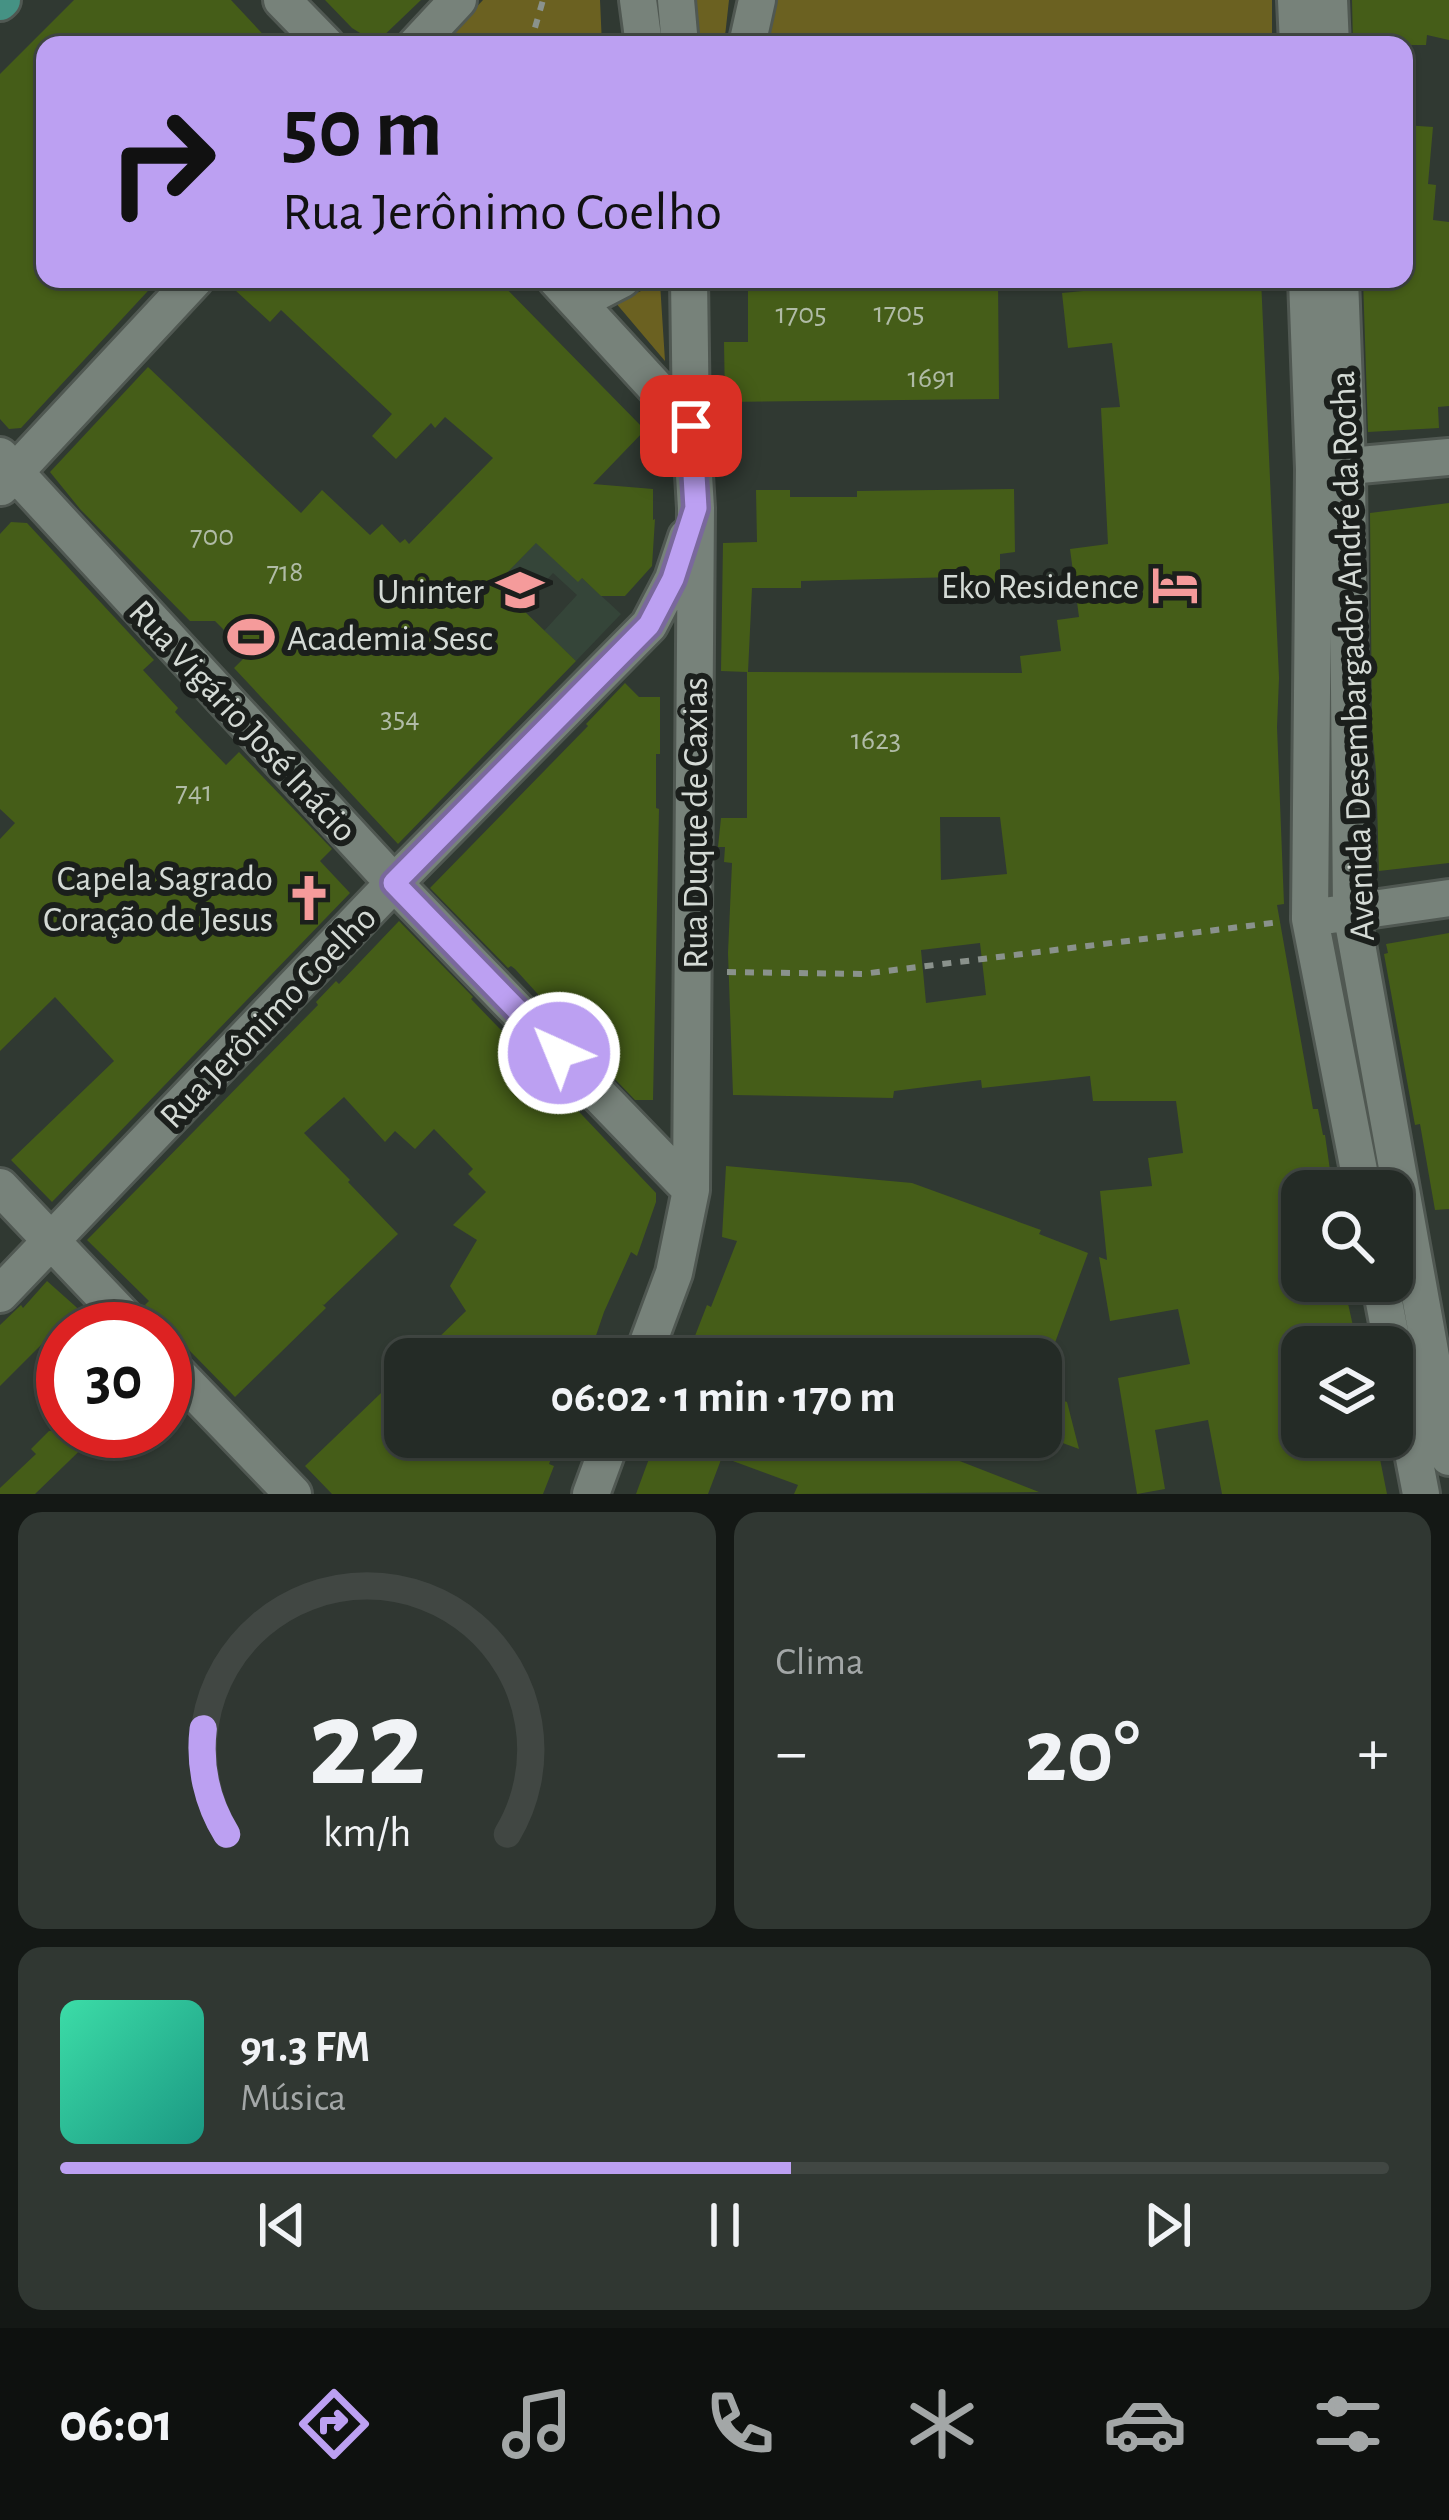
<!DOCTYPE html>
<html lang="pt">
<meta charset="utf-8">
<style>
body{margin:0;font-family:"Alegreya Sans",sans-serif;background:#303732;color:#f1f3f6;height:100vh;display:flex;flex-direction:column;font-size:45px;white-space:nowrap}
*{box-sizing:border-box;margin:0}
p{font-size:39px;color:#a3a7a7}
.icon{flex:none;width:66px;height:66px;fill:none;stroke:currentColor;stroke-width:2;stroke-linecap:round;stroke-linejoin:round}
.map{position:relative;height:1494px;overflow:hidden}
.side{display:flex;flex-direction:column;gap:18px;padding:18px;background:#141815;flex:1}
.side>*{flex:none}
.hud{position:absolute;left:36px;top:36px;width:1377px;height:252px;border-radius:24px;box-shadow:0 3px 9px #0004,0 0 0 3px #414743;background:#bca0f2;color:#111;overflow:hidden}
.fabs{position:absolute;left:1281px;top:1170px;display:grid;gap:24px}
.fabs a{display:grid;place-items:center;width:132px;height:132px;border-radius:24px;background:#242b26;box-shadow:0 3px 9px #0004,0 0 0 3px #414743;font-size:60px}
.speed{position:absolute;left:36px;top:1302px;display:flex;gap:24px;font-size:60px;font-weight:700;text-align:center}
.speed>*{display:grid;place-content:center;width:156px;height:156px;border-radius:50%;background:#242b26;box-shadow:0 3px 9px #0004,0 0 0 3px #414743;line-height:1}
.speed .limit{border:18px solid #d22;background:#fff;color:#111}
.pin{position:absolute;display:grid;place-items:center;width:102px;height:102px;color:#fff;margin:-51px;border-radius:24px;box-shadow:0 6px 18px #0006}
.me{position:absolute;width:132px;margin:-66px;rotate:316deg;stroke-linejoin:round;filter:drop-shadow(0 0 9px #0008)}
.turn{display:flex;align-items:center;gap:42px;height:252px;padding:0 48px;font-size:54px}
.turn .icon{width:156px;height:156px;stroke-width:2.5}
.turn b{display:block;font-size:84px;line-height:102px}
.big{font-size:90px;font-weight:700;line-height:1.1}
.side .card{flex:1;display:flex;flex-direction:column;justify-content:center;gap:18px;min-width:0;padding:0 42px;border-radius:24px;background:#303732}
.side .dial{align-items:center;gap:0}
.dial svg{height:312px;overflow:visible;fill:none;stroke:#414743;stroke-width:7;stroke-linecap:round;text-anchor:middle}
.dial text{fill:#f1f3f6;stroke:none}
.song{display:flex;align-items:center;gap:36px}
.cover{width:144px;height:144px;border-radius:18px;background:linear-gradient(135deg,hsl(160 70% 55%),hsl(170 70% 35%))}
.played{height:12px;border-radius:6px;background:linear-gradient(90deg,#bca0f2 55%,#414743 55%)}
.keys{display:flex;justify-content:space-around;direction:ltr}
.heat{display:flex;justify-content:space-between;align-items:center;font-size:66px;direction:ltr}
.side .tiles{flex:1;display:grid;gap:18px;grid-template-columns:1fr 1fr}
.card:last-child{grid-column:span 2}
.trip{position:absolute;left:384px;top:1338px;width:678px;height:120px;border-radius:24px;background:#242b26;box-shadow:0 3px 9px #0004,0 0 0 3px #414743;font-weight:700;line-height:120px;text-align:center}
.tabs{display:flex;height:192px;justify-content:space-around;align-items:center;background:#0e110f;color:#a3a7a7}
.tabs .icon{width:84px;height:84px}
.tabs .on{color:#bca0f2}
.tabs b{font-size:54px;color:#f1f3f6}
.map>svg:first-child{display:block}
.built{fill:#354539}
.green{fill:#6b6121}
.building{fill:#455d18;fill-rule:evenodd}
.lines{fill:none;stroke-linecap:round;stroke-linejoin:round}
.minor-casing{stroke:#505852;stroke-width:42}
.major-casing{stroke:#505852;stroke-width:42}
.path{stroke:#8a928c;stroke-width:6;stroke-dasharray:9 9;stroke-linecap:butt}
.minor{stroke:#77827a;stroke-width:36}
.major{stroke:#459284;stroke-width:36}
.route-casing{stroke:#7a689d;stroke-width:30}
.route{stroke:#bca0f2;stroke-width:21}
.labels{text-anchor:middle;stroke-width:12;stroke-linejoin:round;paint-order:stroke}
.number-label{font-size:30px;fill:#b0bba6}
.poi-label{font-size:36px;fill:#d4dad5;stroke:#1b1f1c;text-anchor:end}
.street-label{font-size:36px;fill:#d4dad5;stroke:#1b1f1c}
</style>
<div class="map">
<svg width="1449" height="1494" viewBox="0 0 1449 1494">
<rect width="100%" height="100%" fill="#303932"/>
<path class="built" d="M555,523L582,578L621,614L576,661L544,631L577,595L553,573L521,608L496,584Z"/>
<path class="green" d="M483,0H600L602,45H441Z
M684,0H729L724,45H687Z
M768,0H1272V36L1064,42V45H759Z
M660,283L665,361L615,302Z"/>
<path class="building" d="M74,0H231L273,45H45V279H159L21,428L9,429L0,419V74Z
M325,0H421L376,43L352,28Z
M1352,0H1449V40L1427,35L1426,45H1353Z
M1404,125L1433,127L1428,184L1436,185L1433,220L1449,222V406L1438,407L1439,428L1368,432L1363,279H1404Z
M223,279H497L645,430L593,484L653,489V520L655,519L652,566L625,596H601L582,578L578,582L536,543L496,584L576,661L398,844L234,668L248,654L215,621H190L80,509L50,472L148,367L301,513L322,490L370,535L382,524L400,543L405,539L409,544L493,458L445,417L435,428L431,423L396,459L372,436L392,414L281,310L270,322Z
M748,279H799V286L940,284V279H998L999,399L725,402L724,342H748Z
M1081,279H1261L1279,678L1277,727L1284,904L1277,905L1313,1109H1318L1323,1135H1325L1333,1191H1302V1281H1343L1355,1335L1353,1336L1355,1347H1302V1437H1373L1374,1444H1377L1387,1494H1222L1208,1420L1155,1430L1165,1489L1137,1494L1118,1378L1190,1364L1178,1309L1110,1321L1099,1257L1107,1260L1100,1191L1152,1186L1148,1158L1183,1153L1176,1101H1093L1090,1076L982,1088L981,1080L894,1091L893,1098L733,1095L728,953L732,863L724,862L725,847H718L721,818H747V672L721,671L723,543L757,542L756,490H790V497H857V491L1014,489L1015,552L1000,554V579H996V583L956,584V577L801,581V588H752L748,672L1022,673L1020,656L1061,651L1057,620L1079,617L1070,549L1108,544L1101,408L1120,407L1112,343L1068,348L1062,293L1083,291ZM940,817H1000L1007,874L941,880ZM980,943L986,995L926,1003L921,950Z
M1449,503V863L1379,871L1376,771L1372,728L1370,513Z
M11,522L27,523L154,660L143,670L178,708L175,712L226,765L239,752L332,849L320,861L350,893L52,1202L11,1160L114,1061L55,997L0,1051V839L15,823L0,809V534Z
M625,683L639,697H660V754H656V808L659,809L653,1100H635L564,1026L565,1024L515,969L511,966L508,968L430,888L588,726L586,724Z
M399,921L473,997L471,999L498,1027L571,1098H566L656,1193V1202L637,1256L631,1252L604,1312L588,1359H463L430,1346L466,1311L450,1286L477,1240L453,1225L486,1192L468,1174L473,1169L434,1129L415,1149L395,1131L385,1142L344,1097L304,1133L350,1180L348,1182L398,1234L324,1305L322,1304L326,1308L235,1397L145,1305L149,1301L87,1240L318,1005L316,1002L336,981L339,984Z
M1449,933V1209L1435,1210L1420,1124L1415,1125L1384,954L1388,953L1386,944Z
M726,1166L912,1183L1041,1230L1039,1234L1088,1253L1049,1359H686L707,1305L711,1307L737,1241L722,1237Z
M47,1281L84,1314L69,1329H63V1335L57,1341L51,1335L0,1386V1325L21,1305L23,1308Z
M405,1370V1437H559L549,1464L554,1466L543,1494H332L305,1466Z
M1041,1393L1067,1402L1079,1449L1041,1435Z
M49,1431H100L35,1494H0V1488L36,1454L31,1449Z
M657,1437H898L1039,1492L794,1494L798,1485L722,1457L708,1494H636Z"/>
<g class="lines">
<defs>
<path id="minor" d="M282,0L326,45
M638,0L644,45
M676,0L680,45
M1296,0L1298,45
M1329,0L1331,45
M416,45L458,0
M747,45L757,0
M556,279L691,426
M1307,279L1314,469L1310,919L1363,1191
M1340,279L1347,466L1351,911L1449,1457
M562,285L595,293L622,279
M0,456L394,883L691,1190
M1327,468L1449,457
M1,487L195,279
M1331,915L1449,898
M0,1187L135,1329
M1380,1281L1421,1494
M0,1294L394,883L649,625L673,579L687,537
M642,1359L674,1273L691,1190L696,508L691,426L689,279
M165,1361L293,1494
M591,1494L612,1437"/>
<path id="major" d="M0,2L2,0"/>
</defs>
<use href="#minor" class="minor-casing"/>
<use href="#major" class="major-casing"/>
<path class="path" d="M530,45L543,0
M727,972L862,974L1280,922"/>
<use href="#minor" class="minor"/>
<use href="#major" class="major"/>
</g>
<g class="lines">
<defs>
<path id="route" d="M559,1053L394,883L649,625L673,579L696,508L691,426"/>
</defs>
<use href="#route" class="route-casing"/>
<use href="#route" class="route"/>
</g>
<defs>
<symbol id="hotel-bare" viewBox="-9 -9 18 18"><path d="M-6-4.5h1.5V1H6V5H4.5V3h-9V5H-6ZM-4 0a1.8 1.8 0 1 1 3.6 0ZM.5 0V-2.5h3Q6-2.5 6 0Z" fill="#f59b9b" stroke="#1b1f1c" stroke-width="2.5" paint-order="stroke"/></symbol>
<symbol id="university-bare" viewBox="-9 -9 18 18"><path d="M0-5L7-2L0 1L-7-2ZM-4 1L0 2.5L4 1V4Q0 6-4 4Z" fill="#f59b9b" stroke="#1b1f1c" stroke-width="2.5" paint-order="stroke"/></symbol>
<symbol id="stadium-bare" viewBox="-9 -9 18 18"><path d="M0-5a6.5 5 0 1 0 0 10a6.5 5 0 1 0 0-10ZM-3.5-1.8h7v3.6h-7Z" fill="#f59b9b" stroke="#1b1f1c" stroke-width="2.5" paint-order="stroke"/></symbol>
<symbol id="church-bare" viewBox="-9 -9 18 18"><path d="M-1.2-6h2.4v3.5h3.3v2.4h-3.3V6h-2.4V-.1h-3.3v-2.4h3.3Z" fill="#f59b9b" stroke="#1b1f1c" stroke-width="2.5" paint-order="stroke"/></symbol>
</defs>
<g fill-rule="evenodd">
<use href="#hotel-bare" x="1142" y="552" width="66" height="66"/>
<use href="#university-bare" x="487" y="557" width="66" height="66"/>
<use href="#stadium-bare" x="218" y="604" width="66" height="66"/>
<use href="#church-bare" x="276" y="865" width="66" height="66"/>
</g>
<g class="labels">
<g class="number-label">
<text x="899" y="322">1705</text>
<text x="801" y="323">1705</text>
<text x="932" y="387">1691</text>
<text x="212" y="545">700</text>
<text x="285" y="581">718</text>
<text x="400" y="727">354</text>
<text x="876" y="749">1623</text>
<text x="194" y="801">741</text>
</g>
<g class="poi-label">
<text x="1139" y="598">Eko Residence</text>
<text x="484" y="603">Uninter</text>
<text x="287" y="650" text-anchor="start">Academia Sesc</text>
<text x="273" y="890">Capela Sagrado<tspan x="273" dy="41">Coração de Jesus</tspan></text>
</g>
<g class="street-label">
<text transform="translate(1351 656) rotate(-92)" y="13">Avenida Desembargador André da Rocha</text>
<text transform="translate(244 720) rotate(47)" y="13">Rua Vigário José Inácio</text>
<text transform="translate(694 823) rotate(-90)" y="13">Rua Duque de Caxias</text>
<text transform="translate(267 1016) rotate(-46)" y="13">Rua Jerônimo Coelho</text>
</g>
</g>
</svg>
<div class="fabs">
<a><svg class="icon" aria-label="search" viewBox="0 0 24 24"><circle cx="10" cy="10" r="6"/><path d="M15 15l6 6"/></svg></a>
<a><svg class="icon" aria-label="layers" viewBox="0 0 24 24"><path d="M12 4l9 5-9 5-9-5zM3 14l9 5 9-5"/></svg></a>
</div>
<div class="speed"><div class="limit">30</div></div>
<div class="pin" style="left:691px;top:426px;background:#d93025"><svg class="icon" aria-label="arrive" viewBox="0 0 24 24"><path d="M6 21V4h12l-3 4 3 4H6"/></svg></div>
<svg class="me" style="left:559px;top:1053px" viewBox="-20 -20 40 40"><circle r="17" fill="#bca0f2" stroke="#fff" stroke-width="3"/><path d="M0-11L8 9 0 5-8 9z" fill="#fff"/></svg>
<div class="trip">06:02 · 1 min · 170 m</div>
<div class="hud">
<div class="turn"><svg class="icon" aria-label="right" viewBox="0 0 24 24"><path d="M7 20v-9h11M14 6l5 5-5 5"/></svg><div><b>50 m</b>Rua Jerônimo Coelho</div></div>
</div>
</div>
<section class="side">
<div class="tiles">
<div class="card dial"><svg viewBox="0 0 100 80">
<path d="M14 69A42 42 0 1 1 86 69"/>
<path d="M14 69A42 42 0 0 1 8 42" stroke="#bca0f2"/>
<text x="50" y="56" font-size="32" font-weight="700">22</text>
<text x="50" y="72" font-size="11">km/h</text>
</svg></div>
<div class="card"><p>Clima</p>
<div class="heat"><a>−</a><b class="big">20°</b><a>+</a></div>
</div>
<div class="card">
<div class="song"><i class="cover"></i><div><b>91.3 FM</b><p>Música</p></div></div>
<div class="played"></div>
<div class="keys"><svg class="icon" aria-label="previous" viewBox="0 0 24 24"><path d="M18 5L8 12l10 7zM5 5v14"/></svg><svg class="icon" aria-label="pause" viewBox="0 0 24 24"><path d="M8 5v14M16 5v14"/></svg><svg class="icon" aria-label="next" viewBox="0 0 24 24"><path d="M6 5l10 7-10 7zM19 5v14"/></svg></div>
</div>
</div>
</section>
<nav class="tabs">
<b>06:01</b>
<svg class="icon on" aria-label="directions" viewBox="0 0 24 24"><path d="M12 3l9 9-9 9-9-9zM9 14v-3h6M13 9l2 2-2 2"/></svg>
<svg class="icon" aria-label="music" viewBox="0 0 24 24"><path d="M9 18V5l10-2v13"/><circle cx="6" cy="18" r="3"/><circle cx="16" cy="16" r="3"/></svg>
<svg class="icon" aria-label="phone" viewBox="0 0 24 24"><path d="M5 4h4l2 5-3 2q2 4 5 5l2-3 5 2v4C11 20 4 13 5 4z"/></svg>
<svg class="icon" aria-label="climate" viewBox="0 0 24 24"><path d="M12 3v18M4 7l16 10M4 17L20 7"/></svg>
<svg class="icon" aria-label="car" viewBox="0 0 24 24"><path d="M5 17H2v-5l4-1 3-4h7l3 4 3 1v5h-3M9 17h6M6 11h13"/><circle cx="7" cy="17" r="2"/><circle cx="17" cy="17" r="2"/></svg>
<svg class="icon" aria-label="filters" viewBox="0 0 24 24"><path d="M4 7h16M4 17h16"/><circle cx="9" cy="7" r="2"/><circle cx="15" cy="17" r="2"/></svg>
</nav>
